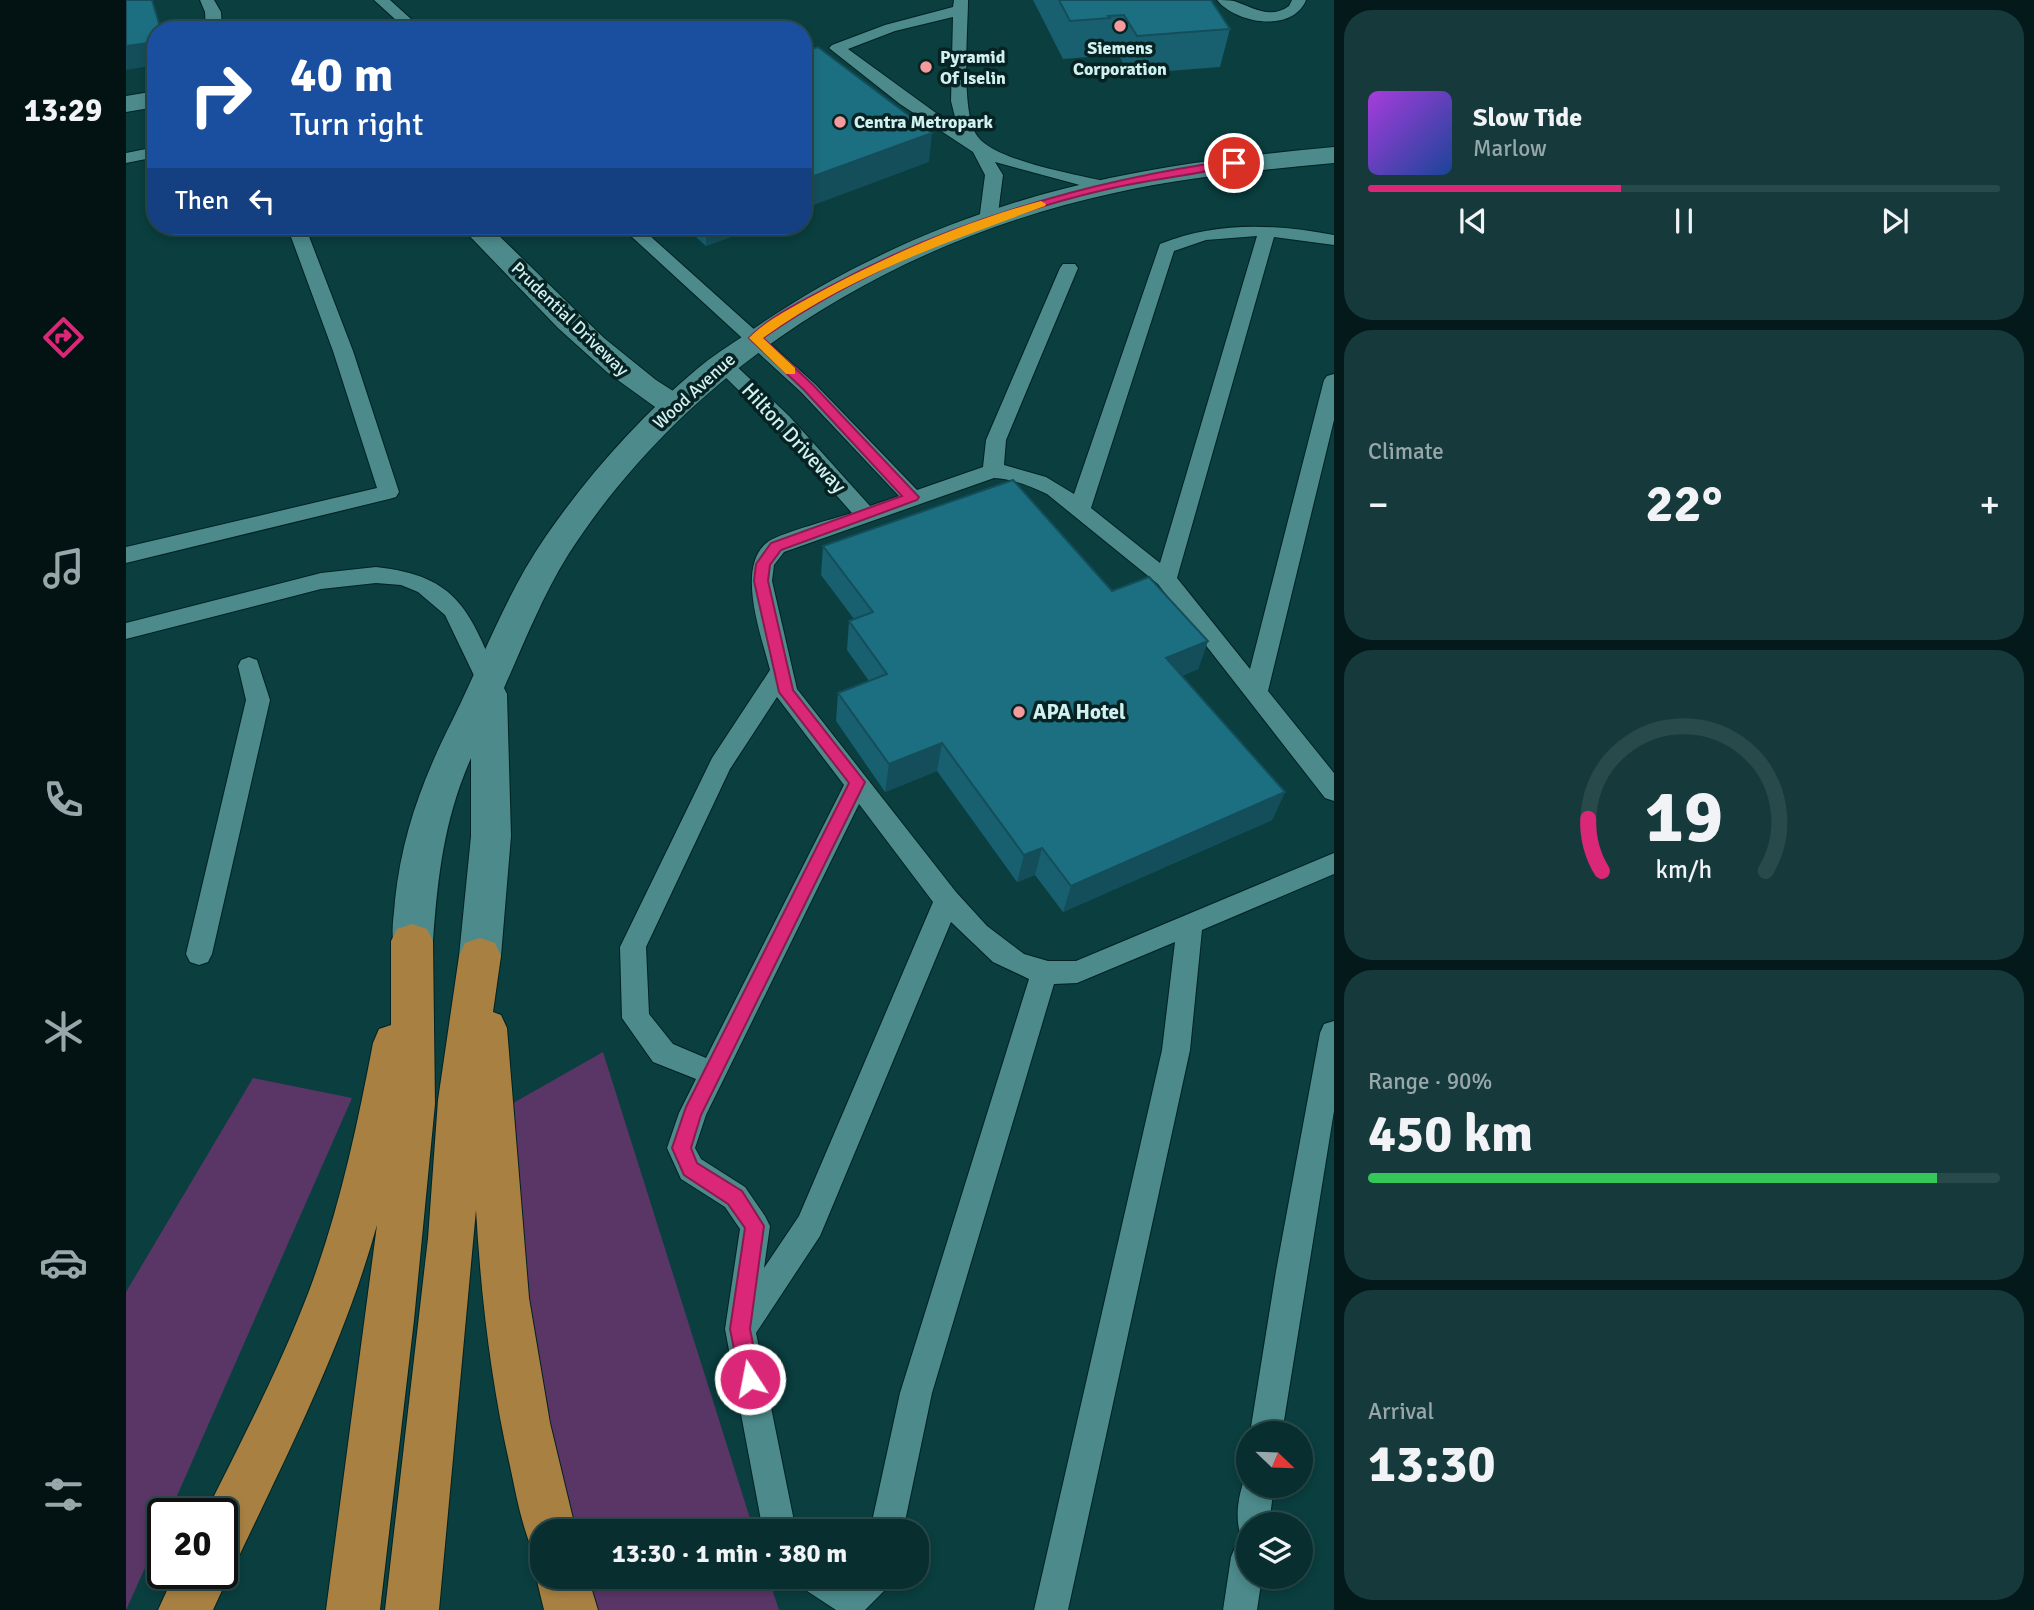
<!DOCTYPE html>
<meta charset="utf-8">
<style>
body{margin:0;font-family:Signika,sans-serif;background:#163a3b;color:#f1f3f6;height:100vh;display:flex;flex-direction:column;font-size:26px;white-space:nowrap}
*{box-sizing:border-box;margin:0}
p{font-size:23px;color:#98a8aa}
.icon{flex:none;width:38px;height:38px;fill:none;stroke:currentColor;stroke-width:2;stroke-linecap:round;stroke-linejoin:round}
.map{position:relative;flex:1;overflow:hidden}
.details{display:flex;flex-direction:column;gap:10px;padding:10px;background:#04191a;width:700px}
.details>*{flex:none}
.hud{position:absolute;left:21px;top:21px;width:665px;height:214px;border-radius:28px;box-shadow:0 4px 10px #0003,0 0 0 2px #294a4b;background:#1a4fa0;color:#fff;overflow:hidden}
.needle{width:46px;rotate:113deg}
.fabs{position:absolute;left:1110px;top:1421px;display:grid;gap:14px}
.fabs a{display:grid;place-items:center;width:77px;height:77px;border-radius:50%;background:#082e2f;box-shadow:0 4px 10px #0003,0 0 0 2px #294a4b;font-size:35px}
.speed{position:absolute;left:21px;top:1498px;display:flex;gap:14px;font-size:35px;font-weight:700;text-align:center}
.speed>*{display:grid;place-content:center;width:91px;height:91px;border-radius:50%;background:#082e2f;box-shadow:0 4px 10px #0003,0 0 0 2px #294a4b;line-height:1}
.speed .limit{border:4px solid #111;border-radius:10px;background:#fff;color:#111}
.pin{position:absolute;display:grid;place-items:center;width:60px;height:60px;color:#fff;margin:-30px;border:4px solid #fff;border-radius:50%;box-shadow:0 2px 7px #0007}
.me{position:absolute;width:77px;margin:-38px;rotate:349deg;stroke-linejoin:round;filter:drop-shadow(0 0 5px #0008)}
.turn{display:flex;align-items:center;gap:24px;height:147px;padding:0 28px;font-size:32px}
.turn .icon{width:91px;height:91px;stroke-width:2.5}
.turn b{display:block;font-size:49px;line-height:60px}
.then{display:flex;align-items:center;height:66px;padding:0 28px;background:#0003;gap:14px;font-size:26px}
.big{font-size:52px;font-weight:700;line-height:1.1}
.details .widget{flex:1;display:flex;flex-direction:column;justify-content:center;gap:10px;min-width:0;padding:0 24px;border-radius:28px;background:#163a3b}
.details .dial{align-items:center;gap:0}
.dial svg{height:182px;overflow:visible;fill:none;stroke:#294a4b;stroke-width:7;stroke-linecap:round;text-anchor:middle}
.dial text{fill:#f1f3f6;stroke:none}
.song{display:flex;align-items:center;gap:21px}
.cover{width:84px;height:84px;border-radius:10px;background:linear-gradient(135deg,hsl(280 70% 55%),hsl(220 70% 35%))}
.played{height:7px;border-radius:4px;background:linear-gradient(90deg,#db2777 40%,#294a4b 40%)}
.keys{display:flex;justify-content:space-around;direction:ltr}
.heat{display:flex;justify-content:space-between;align-items:center;font-size:38px;direction:ltr}
.charge{height:10px;border-radius:5px;background:linear-gradient(90deg,#34c759 90%,#294a4b 0)}
.trip{position:absolute;left:404px;top:1519px;width:399px;height:70px;border-radius:28px;background:#082e2f;box-shadow:0 4px 10px #0003,0 0 0 2px #294a4b;font-weight:700;line-height:70px;text-align:center}
main{display:flex;flex:1;min-height:0}
.tabs{display:flex;flex-direction:column;width:126px;justify-content:space-around;align-items:center;background:#031213;color:#98a8aa}
.tabs .icon{width:49px;height:49px}
.tabs .active{color:#db2777}
.tabs b{font-size:32px;color:#f1f3f6}
.map>svg:first-child{display:block}
.green{fill:#5a3666}
.lines{fill:none;stroke-linecap:round;stroke-linejoin:round}
.lane-casing{stroke:#012223;stroke-width:2}
.street-casing{stroke:#012223;stroke-width:2}
.secondary-casing{stroke:#012223;stroke-width:2}
.highway-casing{stroke:#012223;stroke-width:2}
.lane{fill:#4c8a8b;fill-rule:evenodd}
.street{fill:#4c8a8b;fill-rule:evenodd}
.secondary{fill:#4c8a8b;fill-rule:evenodd}
.highway{fill:#a88142;fill-rule:evenodd}
.wall{fill:#185f6f}
.shaded-wall{fill:#144e5a}
.building{fill:#1c6f81;stroke:#144e5a;stroke-width:2}
.route{fill:#db2777;stroke:#8e194d;stroke-width:2}
.slow{fill:#f59e0b}
.poi-dot{fill:#f59b9e;stroke:#072222;stroke-width:2.5}
.labels{text-anchor:middle;stroke-width:7;stroke-linejoin:round;paint-order:stroke}
.far-poi-label{font-size:18px;font-weight:bold;fill:#d1f0f0;stroke:#072222;text-anchor:start}
.far-street-label{font-size:18px;fill:#d1f0f0;stroke:#072222}
.street-label{font-size:21px;fill:#d1f0f0;stroke:#072222}
.poi-label{font-size:21px;font-weight:bold;fill:#d1f0f0;stroke:#072222;text-anchor:start}
</style>
<main>
<nav class="tabs">
<b>13:29</b>
<svg class="icon active" aria-label="directions" viewBox="0 0 24 24"><path d="M12 3l9 9-9 9-9-9zM9 14v-3h6M13 9l2 2-2 2"/></svg>
<svg class="icon" aria-label="music" viewBox="0 0 24 24"><path d="M9 18V5l10-2v13"/><circle cx="6" cy="18" r="3"/><circle cx="16" cy="16" r="3"/></svg>
<svg class="icon" aria-label="phone" viewBox="0 0 24 24"><path d="M5 4h4l2 5-3 2q2 4 5 5l2-3 5 2v4C11 20 4 13 5 4z"/></svg>
<svg class="icon" aria-label="climate" viewBox="0 0 24 24"><path d="M12 3v18M4 7l16 10M4 17L20 7"/></svg>
<svg class="icon" aria-label="car" viewBox="0 0 24 24"><path d="M5 17H2v-5l4-1 3-4h7l3 4 3 1v5h-3M9 17h6M6 11h13"/><circle cx="7" cy="17" r="2"/><circle cx="17" cy="17" r="2"/></svg>
<svg class="icon" aria-label="filters" viewBox="0 0 24 24"><path d="M4 7h16M4 17h16"/><circle cx="9" cy="7" r="2"/><circle cx="15" cy="17" r="2"/></svg>
</nav>
<div class="map">
<svg width="1208" height="1610" viewBox="0 0 1208 1610">
<rect width="100%" height="100%" fill="#0a3e3f"/>
<path class="green" d="M477,1052L628,1531H424L414,1492L366,1115Z
M127,1078L226,1098L43,1514H37V1528L0,1610V1292Z
M436,1577H642L653,1610H445Z"/>
<g class="lines">
<defs>
<path id="lane" d="M74,0H88L95,12L96,30H80L79,12Z
M248,0H264L297,30H281Z
M828,0H842C842,30 834,115 852,137C870,161 952,175 982,182L985,186L982,190L976,191L869,162L877,175L871,221L862,226L856,225L853,221L859,175L847,152L774,104L703,48L706,45L759,25L827,7ZM827,17L825,101L832,129L722,49L769,31Z
M1091,0C1096,0 1103,0 1108,1C1126,7 1144,20 1163,6L1166,0H1180C1167,33 1110,24 1091,0Z
M355,20L363,25L360,28L336,30Z
M30,147V157L0,163V153Z
M161,226H179L227,351L273,492L270,497L263,499L0,563V547L251,488L207,351Z
M494,226H513L689,384L791,490L857,467L860,440L934,268L937,264H949L952,268L880,440L878,465L920,477L948,494L1034,244C1091,221 1148,224 1208,235V245L1148,237L1051,578L1124,669L1198,380L1201,376L1208,374V420L1142,691L1208,773V801L1199,798L1032,584L921,494C904,486 888,479 868,478L658,552L648,565L646,581L671,689L830,892L861,926L898,954L922,961H950L1208,853V874L1076,930L1064,1050L942,1610H908L1036,1050L1049,942L951,983L928,984L806,1393L777,1531H744L774,1393L903,979L867,962L825,922L694,1236L630,1333L670,1531H637L599,1329L614,1229L599,1207L555,1179L541,1148L553,1113L570,1079L527,1062L496,1018L494,947L586,758L644,670C636,637 608,565 643,541C658,532 707,519 726,513L649,426L589,367L586,363L589,359H603L663,416L744,506L773,496L675,392ZM1131,236L1034,563L965,508L1048,251L1080,240ZM651,697L718,785L580,1058L547,1044L523,1014L520,947L604,769ZM733,804L807,902L673,1216L638,1268L644,1226L639,1216L619,1187L575,1159L569,1148L580,1115Z
M250,567C334,576 343,612 374,682L370,688L362,691L354,688L319,615L292,592L275,585L250,583L195,589L0,639V623L195,573Z
M123,657L131,660L144,700L86,954L82,962L73,965L64,962L60,954L120,700L112,666L115,660Z
M1208,1021V1111L1156,1433H1124L1150,1271L1194,1033L1198,1024Z
M1120,1474L1122,1486H1148L1143,1524H1122V1538L1115,1536C1108,1517 1113,1493 1120,1474Z
M1122,1540V1577H1136L1131,1610H1097L1105,1557L1110,1545Z
M673,1577H765L760,1589L739,1610H710L678,1589Z"/>
<path id="street" d="M30,91V107L0,112V96Z
M334,226H363L478,338L530,380L558,398L563,405L558,412L547,415L536,412L482,373L432,328Z"/>
<path id="secondary" d="M1208,147V163C1134,170 1061,177 988,193C770,240 564,365 442,555C416,597 398,643 378,688L381,694L385,836L375,956L369,969L354,974L339,969L333,956L345,836V758C318,820 312,874 307,941L301,953L286,958L271,953C263,936 268,919 269,900C276,834 297,778 327,719C357,658 381,592 420,536C463,474 514,417 571,369C585,357 601,347 616,337C725,259 853,205 984,178C1058,162 1133,154 1208,147Z"/>
<path id="highway" d="M286,924L301,929L307,941L309,1104L288,1320L254,1610H200L251,1225C219,1340 165,1447 114,1554L99,1561L104,1573L87,1610H32L49,1573H96V1514H79C116,1440 154,1367 183,1291C213,1211 231,1127 247,1043L253,1029L265,1025V941L271,929Z
M354,938L369,943L375,956L367,1012L375,1015L381,1028L403,1298L424,1423L450,1531H416V1554L406,1549C395,1523 390,1494 384,1466C365,1382 355,1297 350,1210L313,1610H259L302,1238L312,1100L333,956L339,943Z
M416,1560V1577H462L472,1610H418L410,1577Z"/>
</defs>
<use href="#lane" class="lane-casing"/>
<use href="#street" class="street-casing"/>
<use href="#secondary" class="secondary-casing"/>
<use href="#highway" class="highway-casing"/>
<use href="#lane" class="lane"/>
<use href="#street" class="street"/>
<use href="#secondary" class="secondary"/>
<use href="#highway" class="highway"/>
</g>
<path class="wall" d="M907,0H1085L1104,29L1094,67L1003,74L991,52L977,53L976,56L937,59Z
M558,226H634L580,246Z
M697,546L986,591L1082,641L1072,669L1056,676L1159,792L1146,820L937,912L909,875L891,882L811,771L759,792L710,721L712,693L743,681L721,650L723,621L728,619L695,575Z"/>
<path class="shaded-wall" d="M30,42V65L0,70V46Z
M806,133L803,162L677,209V180Z
M580,226H634L580,246Z
M1082,641L1072,669L1031,686L1040,658Z
M816,743L811,771L759,792L763,764Z
M1159,792L1146,820L937,912L945,886Z
M916,848L909,875L891,882L898,855Z"/>
<path class="building" d="M0,0H26L35,30H30V42L0,46Z
M933,0H1085L1104,29L1011,36L998,15L982,16L984,18L944,21Z
M692,47L806,133L677,180V52Z
M887,480L986,591L1023,577L1082,641L1040,658L1159,792L945,886L916,848L898,855L816,743L763,764L712,693L761,674L723,621L747,612L697,546Z"/>
<path class="route" d="M1108,160L1112,161V165C1069,175 1025,179 982,189C868,215 732,271 637,338L687,385L793,497L791,500L655,550L644,565L642,581L667,690L739,782L575,1115L565,1148L571,1163L616,1191L638,1226L624,1329L634,1379L631,1387L624,1390L617,1387L614,1379L604,1329L619,1228L602,1204L558,1175L546,1148L560,1107L723,783L653,692L628,581L630,564L645,543L776,496L678,390L623,338C643,317 674,302 699,289C826,220 966,180 1108,160Z"/>
<path class="slow" d="M915,201L920,204L919,206C821,242 722,276 637,338L669,368V374H660L623,338C639,321 662,310 681,299C754,259 834,223 915,201Z"/>
<g class="poi-dot">
<circle cx="994" cy="26" r="7"/>
<circle cx="800" cy="67" r="7"/>
<circle cx="714" cy="122" r="7"/>
<circle cx="893" cy="712" r="7"/>
</g>
<g class="labels">
<g class="far-poi-label">
<text x="994" y="54" text-anchor="middle">Siemens<tspan x="994" dy="21">Corporation</tspan></text>
<text x="814" y="63">Pyramid<tspan x="814" dy="21">Of Iselin</tspan></text>
<text x="728" y="128">Centra Metropark</text>
</g>
<g class="far-street-label">
<text transform="translate(444 319) rotate(44)" y="6">Prudential Driveway</text>
<text transform="translate(568 391) rotate(-42)" y="6">Wood Avenue</text>
</g>
<g class="street-label">
<text transform="translate(668 438) rotate(47)" y="7">Hilton Driveway</text>
</g>
<g class="poi-label">
<text x="907" y="719">APA Hotel</text>
</g>
</g>
</svg>
<div class="fabs">
<a><svg class="needle" viewBox="-14 -14 28 28"><path d="M0-13l5 13h-10z" fill="#e53935"/><path d="M0 13l5-13h-10z" fill="#98a8aa"/></svg></a>
<a><svg class="icon" aria-label="layers" viewBox="0 0 24 24"><path d="M12 4l9 5-9 5-9-5zM3 14l9 5 9-5"/></svg></a>
</div>
<div class="speed"><div class="limit">20</div></div>
<div class="pin" style="left:1108px;top:163px;background:#d93025"><svg class="icon" aria-label="arrive" viewBox="0 0 24 24"><path d="M6 21V4h12l-3 4 3 4H6"/></svg></div>
<svg class="me" style="left:624px;top:1379px" viewBox="-20 -20 40 40"><circle r="17" fill="#db2777" stroke="#fff" stroke-width="3"/><path d="M0-11L8 9 0 5-8 9z" fill="#fff"/></svg>
<div class="trip">13:30 · 1 min · 380 m</div>
<div class="hud">
<div class="turn"><svg class="icon" aria-label="right" viewBox="0 0 24 24"><path d="M7 20v-9h11M14 6l5 5-5 5"/></svg><div><b>40 m</b>Turn right</div></div>
<div class="then">Then<svg class="icon" aria-label="left" viewBox="0 0 24 24"><path d="M17 20v-9H6M10 6l-5 5 5 5"/></svg></div>
</div>
</div>
<section class="details">
<div class="widget">
<div class="song"><i class="cover"></i><div><b>Slow Tide</b><p>Marlow</p></div></div>
<div class="played"></div>
<div class="keys"><svg class="icon" aria-label="previous" viewBox="0 0 24 24"><path d="M18 5L8 12l10 7zM5 5v14"/></svg><svg class="icon" aria-label="pause" viewBox="0 0 24 24"><path d="M8 5v14M16 5v14"/></svg><svg class="icon" aria-label="next" viewBox="0 0 24 24"><path d="M6 5l10 7-10 7zM19 5v14"/></svg></div>
</div>
<div class="widget"><p>Climate</p>
<div class="heat"><a>−</a><b class="big">22°</b><a>+</a></div>
</div>
<div class="widget dial"><svg viewBox="0 0 100 80">
<path d="M14 69A42 42 0 1 1 86 69"/>
<path d="M14 69A42 42 0 0 1 8 46" stroke="#db2777"/>
<text x="50" y="56" font-size="32" font-weight="700">19</text>
<text x="50" y="72" font-size="11">km/h</text>
</svg></div>
<div class="widget"><p>Range · 90%</p><b class="big">450 km</b><div class="charge"></div></div>
<div class="widget"><p>Arrival</p><b class="big">13:30</b></div>
</section>
</main>
